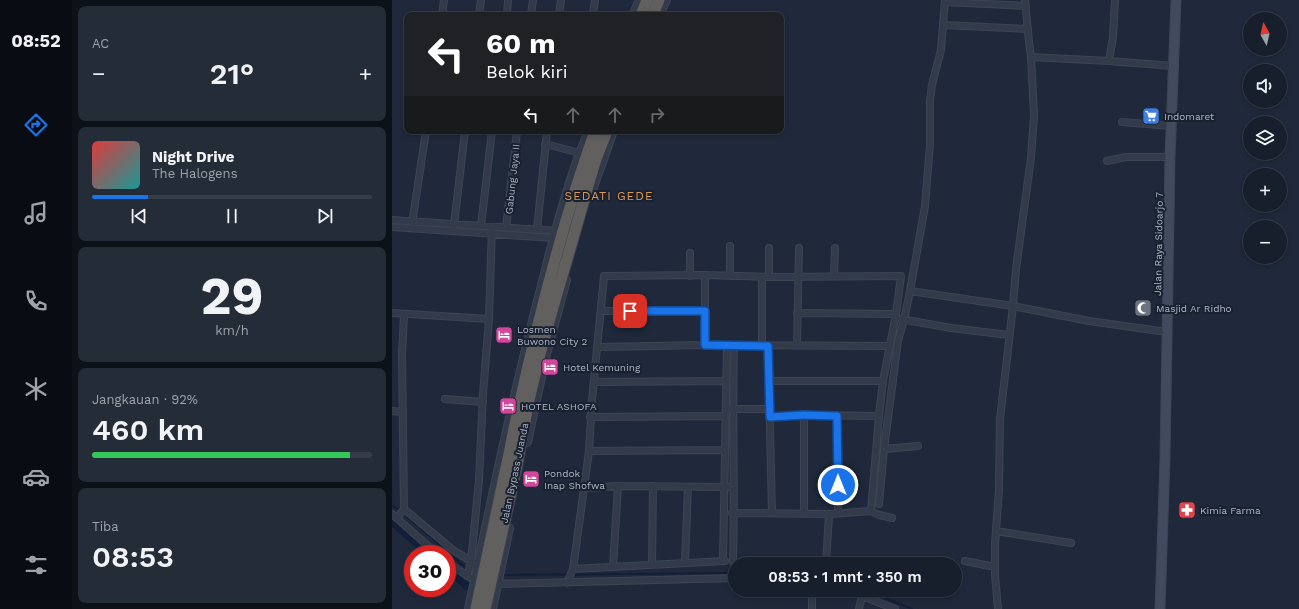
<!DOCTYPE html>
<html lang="id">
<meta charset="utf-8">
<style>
body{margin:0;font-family:"Work Sans",sans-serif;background:#242c38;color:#f1f3f6;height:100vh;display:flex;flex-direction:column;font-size:15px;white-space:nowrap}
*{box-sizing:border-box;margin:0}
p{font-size:13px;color:#9ea2a9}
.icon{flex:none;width:22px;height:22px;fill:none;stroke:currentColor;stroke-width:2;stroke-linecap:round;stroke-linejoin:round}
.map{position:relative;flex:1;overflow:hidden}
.sheet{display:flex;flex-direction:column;gap:6px;padding:6px;background:#0d1118;width:320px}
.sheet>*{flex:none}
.hud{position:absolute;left:12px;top:12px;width:380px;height:122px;border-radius:8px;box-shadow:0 2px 6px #0003,0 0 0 1px #363d48;background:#202124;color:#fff;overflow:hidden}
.needle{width:26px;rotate:352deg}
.buttons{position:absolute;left:851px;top:12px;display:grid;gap:8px}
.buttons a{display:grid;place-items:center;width:44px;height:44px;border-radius:50%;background:#171f2c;box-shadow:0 2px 6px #0003,0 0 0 1px #363d48;font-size:20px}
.speed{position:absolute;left:12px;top:545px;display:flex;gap:8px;font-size:20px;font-weight:700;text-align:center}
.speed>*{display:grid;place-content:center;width:52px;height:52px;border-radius:50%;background:#171f2c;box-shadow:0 2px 6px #0003,0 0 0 1px #363d48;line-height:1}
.speed .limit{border:6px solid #d22;background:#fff;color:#111}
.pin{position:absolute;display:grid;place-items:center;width:34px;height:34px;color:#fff;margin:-17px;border-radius:8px;box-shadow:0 2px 6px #0006}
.me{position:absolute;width:44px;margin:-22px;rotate:0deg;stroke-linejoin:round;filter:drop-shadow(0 0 3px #0008)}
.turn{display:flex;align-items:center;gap:14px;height:84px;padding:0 16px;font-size:18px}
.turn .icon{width:52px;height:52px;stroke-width:2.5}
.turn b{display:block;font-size:28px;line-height:34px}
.lanes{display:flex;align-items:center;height:38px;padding:0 16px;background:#0003;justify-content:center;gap:20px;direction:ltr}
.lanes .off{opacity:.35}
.big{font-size:30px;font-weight:600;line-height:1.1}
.sheet .widget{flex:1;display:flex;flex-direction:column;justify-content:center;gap:6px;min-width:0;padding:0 14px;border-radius:8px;background:#242c38}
.sheet .dial{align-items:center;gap:0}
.dial b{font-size:52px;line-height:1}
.song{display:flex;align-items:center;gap:12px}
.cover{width:48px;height:48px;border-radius:6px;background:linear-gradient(135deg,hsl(0 70% 55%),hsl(180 70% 35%))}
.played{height:4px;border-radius:2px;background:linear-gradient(90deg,#1a73e8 20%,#363d48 20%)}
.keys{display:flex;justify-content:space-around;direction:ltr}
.heat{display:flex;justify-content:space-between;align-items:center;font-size:22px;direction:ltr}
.charge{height:6px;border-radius:3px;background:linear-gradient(90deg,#34c759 92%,#363d48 0)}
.trip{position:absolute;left:336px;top:557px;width:234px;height:40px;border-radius:20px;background:#171f2c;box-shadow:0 2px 6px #0003,0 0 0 1px #363d48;font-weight:600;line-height:40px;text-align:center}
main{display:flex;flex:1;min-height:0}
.tab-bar{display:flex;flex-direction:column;width:72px;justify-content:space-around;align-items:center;background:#090c12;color:#9ea2a9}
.tab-bar .icon{width:28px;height:28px}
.tab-bar .selected{color:#1a73e8}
.tab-bar b{font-size:18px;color:#f1f3f6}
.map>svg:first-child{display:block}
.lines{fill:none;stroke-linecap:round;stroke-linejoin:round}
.stream{stroke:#121f39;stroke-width:2}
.canal{stroke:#121f39;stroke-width:8}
.minor-casing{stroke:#3d4555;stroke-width:8}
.tertiary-casing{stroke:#3d4555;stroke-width:10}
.secondary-casing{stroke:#3d4555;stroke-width:11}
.trunk-casing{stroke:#3b4353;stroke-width:13}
.minor{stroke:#333b4b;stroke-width:6}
.tertiary{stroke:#333b4b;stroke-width:8}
.secondary{stroke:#414a5f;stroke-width:9}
.trunk{stroke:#62605e;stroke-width:11}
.trunk-bridge-casing{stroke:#3b4353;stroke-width:13;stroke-linecap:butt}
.trunk-bridge{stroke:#62605e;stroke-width:11}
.route-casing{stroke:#114b97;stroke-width:10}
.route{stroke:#1a73e8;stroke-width:7}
.labels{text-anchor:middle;stroke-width:4;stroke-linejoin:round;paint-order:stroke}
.poi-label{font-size:10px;fill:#aeb6c8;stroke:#192130;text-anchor:start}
.street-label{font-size:10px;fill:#aeb6c8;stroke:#192130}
.quarter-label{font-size:12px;letter-spacing:1px;fill:#dd9954;stroke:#192130}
</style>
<main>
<nav class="tab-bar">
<b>08:52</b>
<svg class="icon selected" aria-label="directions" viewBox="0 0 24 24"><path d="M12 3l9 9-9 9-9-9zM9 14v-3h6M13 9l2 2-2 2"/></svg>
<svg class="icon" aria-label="music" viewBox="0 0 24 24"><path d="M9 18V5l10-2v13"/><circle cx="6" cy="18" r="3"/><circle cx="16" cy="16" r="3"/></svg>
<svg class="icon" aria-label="phone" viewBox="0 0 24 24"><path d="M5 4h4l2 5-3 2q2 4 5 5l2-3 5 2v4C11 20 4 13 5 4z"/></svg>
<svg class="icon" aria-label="climate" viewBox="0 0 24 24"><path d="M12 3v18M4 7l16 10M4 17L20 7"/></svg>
<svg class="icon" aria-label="car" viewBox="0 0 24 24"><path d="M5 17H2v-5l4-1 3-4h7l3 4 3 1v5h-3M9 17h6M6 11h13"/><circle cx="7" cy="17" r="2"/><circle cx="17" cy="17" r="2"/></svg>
<svg class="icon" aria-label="filters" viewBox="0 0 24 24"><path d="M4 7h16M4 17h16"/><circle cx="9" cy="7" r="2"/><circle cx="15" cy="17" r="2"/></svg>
</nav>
<section class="sheet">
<div class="widget"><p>AC</p>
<div class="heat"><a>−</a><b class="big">21°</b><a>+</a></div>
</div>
<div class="widget">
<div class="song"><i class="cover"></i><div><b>Night Drive</b><p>The Halogens</p></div></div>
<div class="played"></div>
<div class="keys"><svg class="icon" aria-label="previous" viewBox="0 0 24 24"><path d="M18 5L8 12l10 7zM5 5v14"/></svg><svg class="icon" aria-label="pause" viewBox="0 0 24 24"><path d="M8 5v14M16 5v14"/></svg><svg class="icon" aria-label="next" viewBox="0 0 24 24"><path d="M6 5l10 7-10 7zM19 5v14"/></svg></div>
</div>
<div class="widget dial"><b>29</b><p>km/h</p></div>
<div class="widget"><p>Jangkauan · 92%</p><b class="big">460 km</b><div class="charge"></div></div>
<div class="widget"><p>Tiba</p><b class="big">08:53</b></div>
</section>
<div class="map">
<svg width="907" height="609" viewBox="0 0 907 609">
<rect width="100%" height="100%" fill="#1f293b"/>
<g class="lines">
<path class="stream" d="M0,505L24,524L75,569L83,570
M109,575L343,573
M474,590L520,609"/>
<path class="canal" d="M0,522L38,554
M55,568L75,586"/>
<defs>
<path id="minor" d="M553,2L634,6
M50,15L52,0
M87,15L89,0
M115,15L116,0
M139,15L141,0
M167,15L169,0
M201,15L203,0
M551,25L636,29
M639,57L717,61L781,66
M717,61L721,37L723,0
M730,122L779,126
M153,144L188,153
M715,161L734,157H778
M0,220L167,231
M20,224L34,131
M62,225L73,131
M89,226L100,131
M0,227L162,238
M114,228L125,131
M145,230L155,131
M338,246V276
M377,248V277
M298,253V276
M442,276L443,248
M370,277V345
M518,291L621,306L697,321L775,332
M209,311H313
M0,313L97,319
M405,313L504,314
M509,319L559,328L617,335
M313,345V275
M342,345C340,417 343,489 341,562L343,564
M405,345L407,248
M376,346L380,513
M206,347L313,345L498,346
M377,381H491
M202,382L334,381
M53,399L91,402
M337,409H378
M0,411L11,412
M445,416L446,513
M198,417L333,416
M378,417L412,415L487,416
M526,446L492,449L506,341L512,320L518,291L533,206L538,144V100L540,85L549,50L553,0
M197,451L333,450
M191,488L226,486L337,487
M487,504L492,449
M12,509L61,550L82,563
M340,513L437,514L479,511L487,515L500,518
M412,513V415
M0,514L45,554
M5,518L12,509L10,355L12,314
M604,531L679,543
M331,561L335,345
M573,561L603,567
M55,562L77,577
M293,563L296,487
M434,564L437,514
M260,565L261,486
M221,567L226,486
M181,569L333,561
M75,576L79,562L87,480L91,394L97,319L100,227
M175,583L181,569L197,451L200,400L212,276L313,275L377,277L509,276L504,314L491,381L487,416L479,511
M103,584L343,578
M455,590L503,609
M420,609V590
M467,609L470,595
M606,609L603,575V544L607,490L608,419L621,306L624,269L639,158L642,115L639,57L637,42L633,0"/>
<path id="tertiary" d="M241,15L248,0
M267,15L274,0
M201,187L221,131
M135,442L154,354L174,280
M77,609C99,503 121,398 148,293C162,238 175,183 197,131
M100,609L117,528"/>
<path id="secondary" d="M768,609L773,458L778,157L784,0"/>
<path id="trunk" d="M249,15L255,0
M261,15L267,0
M114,468C118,450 121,432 125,415C146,319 170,223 203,131
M124,469L137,400L150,346L193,196L204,159L215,131"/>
</defs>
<use href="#minor" class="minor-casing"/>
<use href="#tertiary" class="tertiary-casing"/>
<use href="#secondary" class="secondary-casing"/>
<use href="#trunk" class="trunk-casing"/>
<use href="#minor" class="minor"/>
<use href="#tertiary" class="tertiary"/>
<use href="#secondary" class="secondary"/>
<use href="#trunk" class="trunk"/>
<defs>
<path id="trunk-bridge" d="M84,609L114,468
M93,609L124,469"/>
</defs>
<use href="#trunk-bridge" class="trunk-bridge-casing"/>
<use href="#trunk-bridge" class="trunk-bridge"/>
</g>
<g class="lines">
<defs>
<path id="route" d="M238,311H313V345L376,346L378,417L412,415L445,416L446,485"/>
</defs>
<use href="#route" class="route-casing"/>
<use href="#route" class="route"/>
</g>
<defs>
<symbol id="supermarket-square" viewBox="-11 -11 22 22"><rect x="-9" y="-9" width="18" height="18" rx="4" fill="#3f7fe0" stroke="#192130"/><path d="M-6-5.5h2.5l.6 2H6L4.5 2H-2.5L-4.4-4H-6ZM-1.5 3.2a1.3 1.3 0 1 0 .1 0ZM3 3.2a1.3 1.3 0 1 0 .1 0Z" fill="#fff"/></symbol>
<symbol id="mosque-square" viewBox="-11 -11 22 22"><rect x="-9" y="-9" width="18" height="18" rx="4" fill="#6b7280" stroke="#192130"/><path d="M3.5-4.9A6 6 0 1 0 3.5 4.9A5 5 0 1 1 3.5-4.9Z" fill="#fff"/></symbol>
<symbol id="hotel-square" viewBox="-11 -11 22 22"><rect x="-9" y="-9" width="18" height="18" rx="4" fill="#d1479c" stroke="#192130"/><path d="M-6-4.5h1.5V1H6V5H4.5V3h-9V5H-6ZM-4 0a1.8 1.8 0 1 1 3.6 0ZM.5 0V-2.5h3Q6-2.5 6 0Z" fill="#fff"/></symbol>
<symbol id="pharmacy-square" viewBox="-11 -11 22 22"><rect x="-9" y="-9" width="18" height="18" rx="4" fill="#e0444e" stroke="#192130"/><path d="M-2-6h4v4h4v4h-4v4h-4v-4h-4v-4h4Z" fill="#fff"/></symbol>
</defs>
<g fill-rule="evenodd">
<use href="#supermarket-square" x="749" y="106" width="20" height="20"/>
<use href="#mosque-square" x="741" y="298" width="20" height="20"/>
<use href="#hotel-square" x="102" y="325" width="20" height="20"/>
<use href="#hotel-square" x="148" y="357" width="20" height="20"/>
<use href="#hotel-square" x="106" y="396" width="20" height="20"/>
<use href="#hotel-square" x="129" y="469" width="20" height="20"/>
<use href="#pharmacy-square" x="785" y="500" width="20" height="20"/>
</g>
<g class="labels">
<g class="poi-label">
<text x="772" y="120">Indomaret</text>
<text x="764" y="312">Masjid Ar Ridho</text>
<text x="125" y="333">Losmen<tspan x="125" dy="12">Buwono City 2</tspan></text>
<text x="171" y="371">Hotel Kemuning</text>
<text x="129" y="410">HOTEL ASHOFA</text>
<text x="152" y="477">Pondok<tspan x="152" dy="12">Inap Shofwa</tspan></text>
<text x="808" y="514">Kimia Farma</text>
</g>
<g class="street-label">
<text transform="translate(120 179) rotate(-84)" y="4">Gabung Jaya II</text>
<text transform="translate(766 244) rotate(-89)" y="4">Jalan Raya Sidoarjo 7</text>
<text transform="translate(122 473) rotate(-78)" y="4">Jalan Bypass Juanda</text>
</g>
<g class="quarter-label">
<text x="217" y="200">SEDATI GEDE</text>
</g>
</g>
</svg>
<div class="buttons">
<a><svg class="needle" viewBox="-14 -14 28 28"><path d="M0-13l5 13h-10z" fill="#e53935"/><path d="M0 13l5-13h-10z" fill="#9ea2a9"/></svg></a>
<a><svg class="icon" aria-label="sound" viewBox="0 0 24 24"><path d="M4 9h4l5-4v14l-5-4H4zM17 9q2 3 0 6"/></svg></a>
<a><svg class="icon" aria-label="layers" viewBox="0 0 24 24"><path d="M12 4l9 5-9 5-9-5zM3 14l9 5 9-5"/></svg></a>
<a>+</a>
<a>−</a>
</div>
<div class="speed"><div class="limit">30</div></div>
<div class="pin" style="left:238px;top:311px;background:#d93025"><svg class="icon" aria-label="arrive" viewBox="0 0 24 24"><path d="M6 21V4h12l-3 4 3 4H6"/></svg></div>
<svg class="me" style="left:446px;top:485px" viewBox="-20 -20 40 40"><circle r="17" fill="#1a73e8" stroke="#fff" stroke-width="3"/><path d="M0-11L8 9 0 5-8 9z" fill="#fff"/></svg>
<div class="trip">08:53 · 1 mnt · 350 m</div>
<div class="hud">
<div class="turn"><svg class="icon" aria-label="left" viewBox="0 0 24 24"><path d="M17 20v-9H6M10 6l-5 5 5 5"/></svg><div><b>60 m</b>Belok kiri</div></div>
<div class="lanes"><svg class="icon" aria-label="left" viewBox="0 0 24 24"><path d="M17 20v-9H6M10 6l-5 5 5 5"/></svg><svg class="icon off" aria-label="ahead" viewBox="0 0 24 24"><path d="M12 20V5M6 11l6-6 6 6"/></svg><svg class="icon off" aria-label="ahead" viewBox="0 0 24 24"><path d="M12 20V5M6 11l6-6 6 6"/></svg><svg class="icon off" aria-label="right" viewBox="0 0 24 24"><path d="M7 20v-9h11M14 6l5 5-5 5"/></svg></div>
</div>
</div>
</main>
